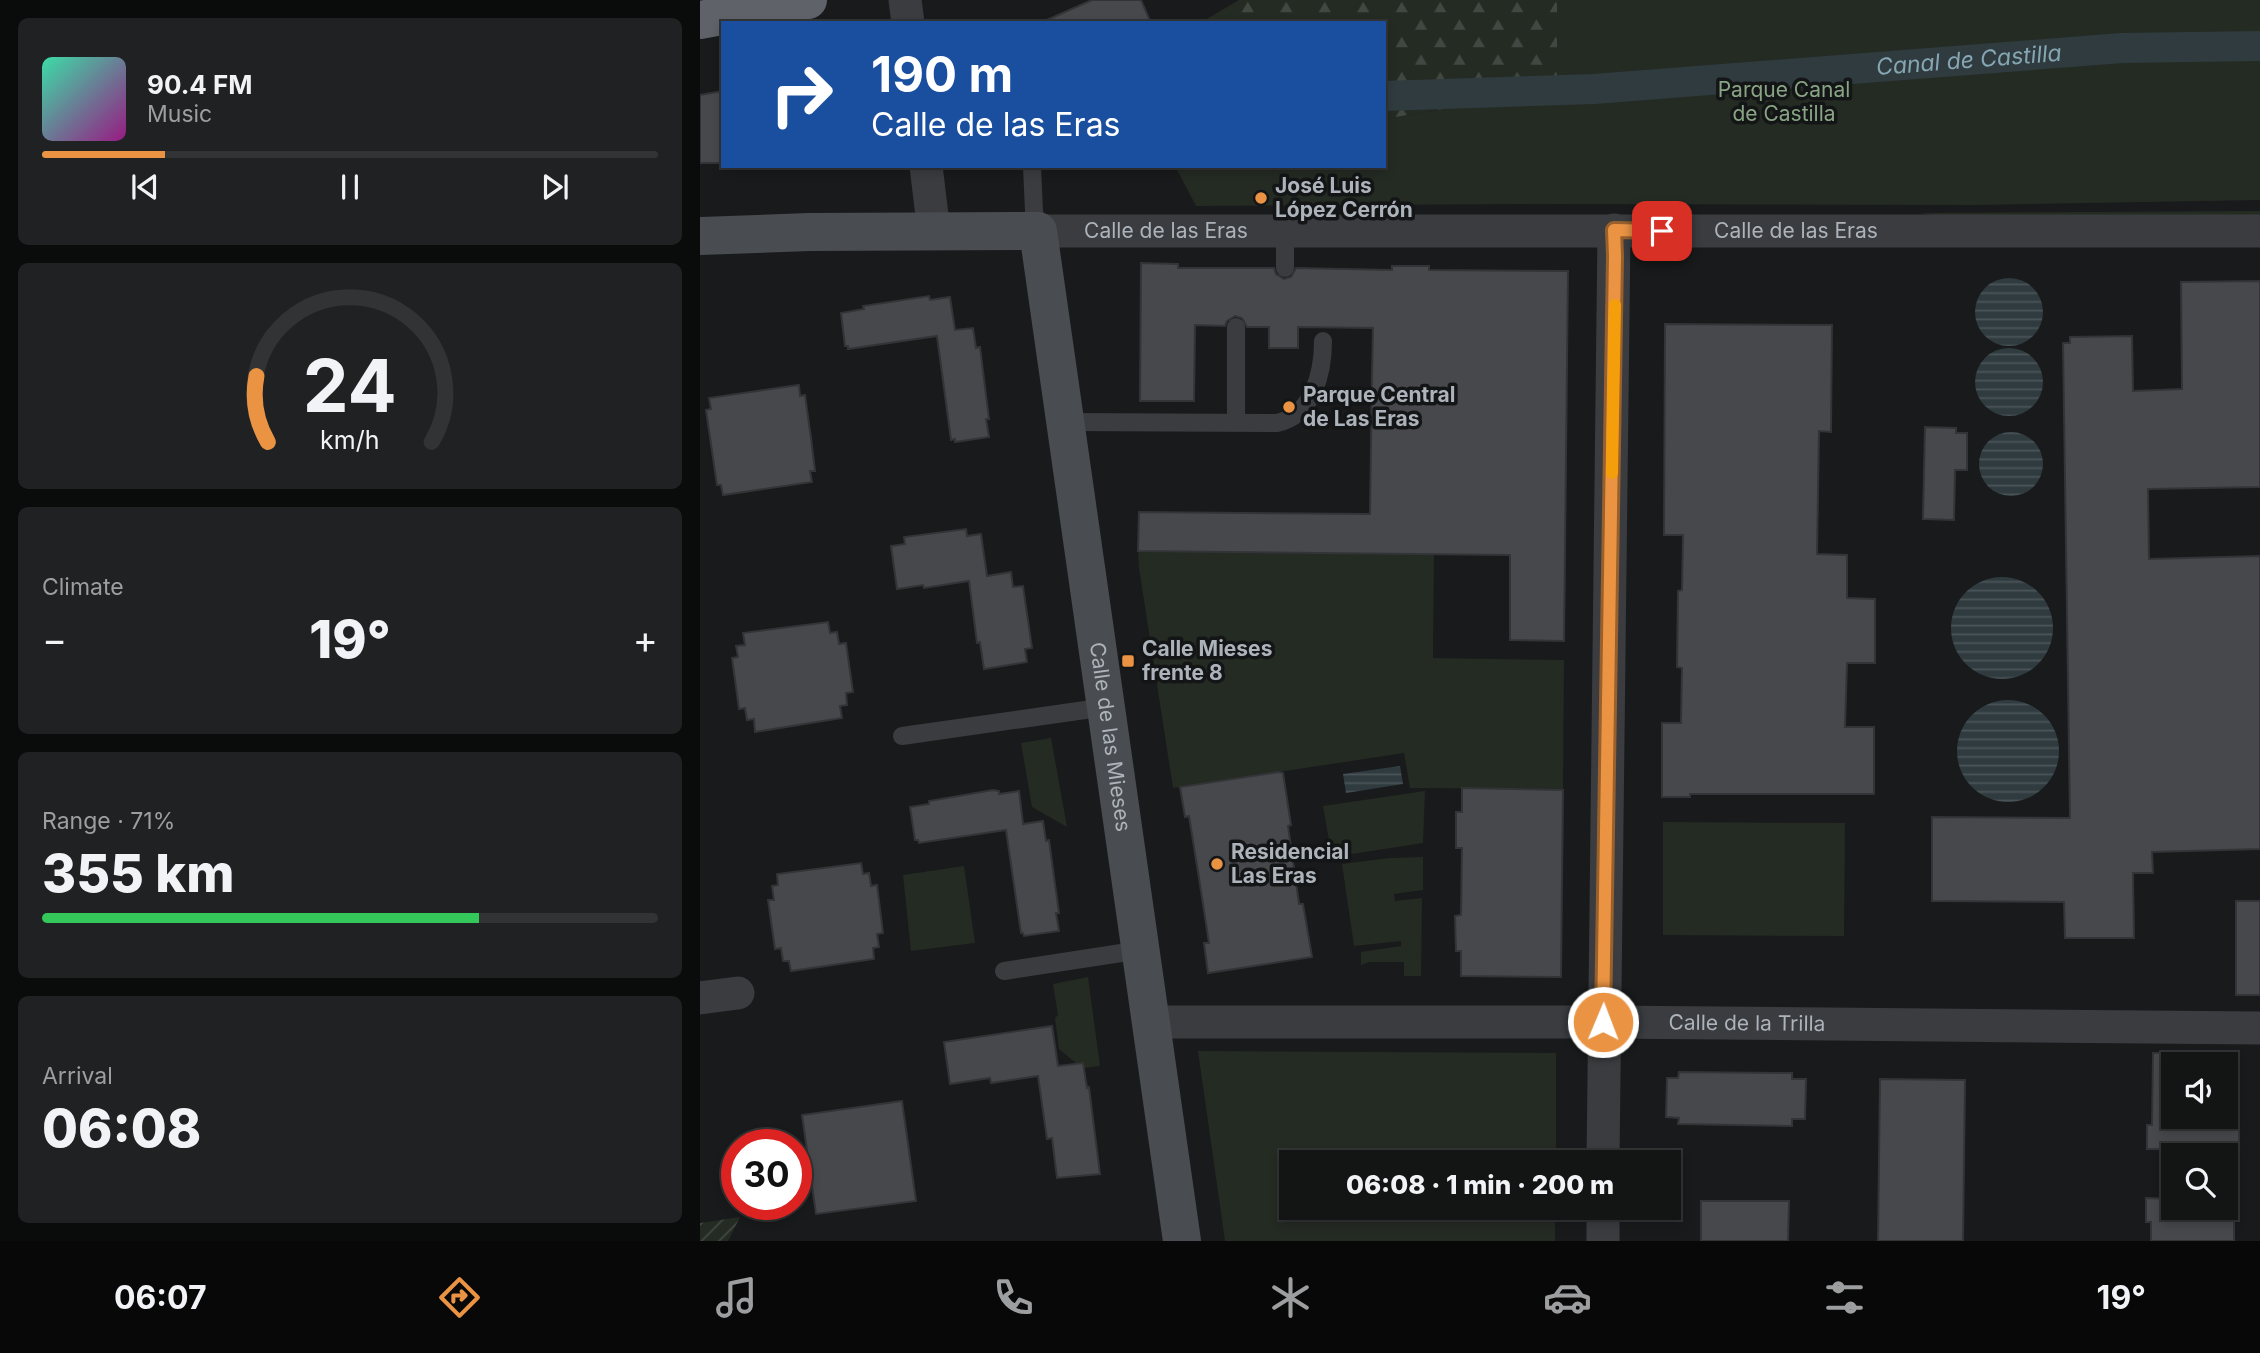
<!DOCTYPE html>
<meta charset="utf-8">
<style>
body{margin:0;font-family:Inter,sans-serif;background:#202122;color:#f1f3f6;height:100vh;display:flex;flex-direction:column;font-size:26px;white-space:nowrap}
*{box-sizing:border-box;margin:0}
p{font-size:23px;color:#9d9ea0}
.icon{flex:none;width:38px;height:38px;fill:none;stroke:currentColor;stroke-width:2;stroke-linecap:round;stroke-linejoin:round}
.map{position:relative;flex:1;overflow:hidden}
.sheet{display:flex;flex-direction:column;gap:18px;padding:18px;background:#0a0b0b;width:700px}
.sheet>*{flex:none}
.banner{position:absolute;left:21px;top:21px;width:665px;height:147px;border-radius:0px;box-shadow:0 4px 10px #0003,0 0 0 2px #323334;background:#1a4fa0;color:#fff;overflow:hidden}
.fabs{position:absolute;left:1461px;top:1052px;display:grid;gap:14px}
.fabs a{display:grid;place-items:center;width:77px;height:77px;border-radius:0px;background:#131414;box-shadow:0 4px 10px #0003,0 0 0 2px #323334;font-size:35px}
.speed{position:absolute;left:21px;top:1129px;display:flex;gap:14px;font-size:35px;font-weight:700;text-align:center}
.speed>*{display:grid;place-content:center;width:91px;height:91px;border-radius:50%;background:#131414;box-shadow:0 4px 10px #0003,0 0 0 2px #323334;line-height:1}
.speed .limit{border:10px solid #d22;background:#fff;color:#111}
.pin{position:absolute;display:grid;place-items:center;width:60px;height:60px;color:#fff;margin:-30px;border-radius:14px;box-shadow:0 4px 10px #0006}
.me{position:absolute;width:77px;margin:-38px;rotate:1deg;stroke-linejoin:round;filter:drop-shadow(0 0 5px #0008)}
.turn{display:flex;align-items:center;gap:24px;height:147px;padding:0 35px;font-size:32px}
.turn .icon{width:91px;height:91px;stroke-width:2.5}
.turn b{display:block;font-size:49px;line-height:60px}
.big{font-size:52px;font-weight:800;line-height:1.1}
.sheet .tile{flex:1;display:flex;flex-direction:column;justify-content:center;gap:10px;min-width:0;padding:0 24px;border-radius:10px;background:#202122}
.sheet .dial{align-items:center;gap:0}
.dial svg{height:182px;overflow:visible;fill:none;stroke:#323334;stroke-width:7;stroke-linecap:round;text-anchor:middle}
.dial text{fill:#f1f3f6;stroke:none}
.song{display:flex;align-items:center;gap:21px}
.cover{width:84px;height:84px;border-radius:10px;background:linear-gradient(135deg,hsl(160 70% 55%),hsl(310 70% 35%))}
.played{height:7px;border-radius:4px;background:linear-gradient(90deg,#ea9443 20%,#323334 20%)}
.keys{display:flex;justify-content:space-around;direction:ltr}
.heat{display:flex;justify-content:space-between;align-items:center;font-size:38px;direction:ltr}
.charge{height:10px;border-radius:5px;background:linear-gradient(90deg,#34c759 71%,#323334 0)}
.trip{position:absolute;left:579px;top:1150px;width:402px;height:70px;border-radius:0px;background:#131414;box-shadow:0 4px 10px #0003,0 0 0 2px #323334;font-weight:800;line-height:70px;text-align:center}
.menu{display:flex;height:112px;justify-content:space-around;align-items:center;background:#080808;color:#9d9ea0}
.menu .icon{width:49px;height:49px}
.menu .active{color:#ea9443}
.menu b{font-size:32px;color:#f1f3f6}
main{display:flex;flex:1;min-height:0}
.map>svg:first-child{display:block}
.green{fill:#242b23}
.forest{fill:url(#forest-firs)}
.garden{fill:url(#garden-furrows)}
.water{fill:url(#water-rules)}
.lines{fill:none;stroke-linecap:round;stroke-linejoin:round}
.canal{stroke:#303b3f;stroke-width:30}
.building{fill:#46484b;stroke:#333437;stroke-width:2}
.service{stroke:#3a3c40;stroke-width:18}
.minor{stroke:#3a3c40;stroke-width:33}
.secondary{stroke:#494c50;stroke-width:38}
.trunk{stroke:#5f6268;stroke-width:38}
.route-casing{stroke:#98602c;stroke-width:18}
.route{stroke:#ea9443;stroke-width:12}
.slow{stroke:#f59e0b;stroke-width:12}
.poi-dot{fill:#ea9443;stroke:#141516;stroke-width:2.5}
.labels{text-anchor:middle;stroke-width:7;stroke-linejoin:round;paint-order:stroke}
.park-label{font-size:21px;fill:#88a484;stroke:#141516}
.poi-label{font-size:21px;font-weight:bold;fill:#acb3ba;stroke:#141516;text-anchor:start}
.street-label{font-size:21px;fill:#acb3ba;stroke:#141516}
.water-label{font-size:23px;font-style:italic;fill:#85a6b3;stroke:#141516}
</style>
<main>
<section class="sheet">
<div class="tile">
<div class="song"><i class="cover"></i><div><b>90.4 FM</b><p>Music</p></div></div>
<div class="played"></div>
<div class="keys"><svg class="icon" aria-label="previous" viewBox="0 0 24 24"><path d="M18 5L8 12l10 7zM5 5v14"/></svg><svg class="icon" aria-label="pause" viewBox="0 0 24 24"><path d="M8 5v14M16 5v14"/></svg><svg class="icon" aria-label="next" viewBox="0 0 24 24"><path d="M6 5l10 7-10 7zM19 5v14"/></svg></div>
</div>
<div class="tile dial"><svg viewBox="0 0 100 80">
<path d="M14 69A42 42 0 1 1 86 69"/>
<path d="M14 69A42 42 0 0 1 9 40" stroke="#ea9443"/>
<text x="50" y="56" font-size="32" font-weight="700">24</text>
<text x="50" y="72" font-size="11">km/h</text>
</svg></div>
<div class="tile"><p>Climate</p>
<div class="heat"><a>−</a><b class="big">19°</b><a>+</a></div>
</div>
<div class="tile"><p>Range · 71%</p><b class="big">355 km</b><div class="charge"></div></div>
<div class="tile"><p>Arrival</p><b class="big">06:08</b></div>
</section>
<div class="map">
<svg width="1560" height="1241" viewBox="0 0 1560 1241">
<defs>
<pattern id="forest-firs" width="22" height="20" patternUnits="userSpaceOnUse" patternTransform="scale(1.75)"><rect width="22" height="20" fill="#242b23"/><path d="M5 1l3.5 6h-7zM16 11l3.5 6h-7z" fill="#414741"/></pattern>
<pattern id="garden-furrows" width="10" height="10" patternUnits="userSpaceOnUse" patternTransform="scale(1.75)"><rect width="10" height="10" fill="#242b23"/><path d="M-1 1l2-2M0 10L10 0M9 11l2-2" fill="none" stroke="#414741"/></pattern>
<pattern id="water-rules" width="6" height="5" patternUnits="userSpaceOnUse" patternTransform="scale(1.75)"><rect width="6" height="5" fill="#303b3f"/><path d="M0 2.5h6" fill="none" stroke="#4b5559"/></pattern>
</defs>
<rect width="100%" height="100%" fill="#191a1b"/>
<path class="green" d="M857,0H1560V200L1274,205L839,204L496,206L475,166H684V119L857,90Z
M1560,211V219L1238,216L1220,213Z
M438,551L734,554L733,658L864,660L863,789L710,788L704,753L473,788L439,568Z
M351,738L367,827L332,807L321,743Z
M725,791L723,843L632,857L623,806Z
M963,822L1145,823L1144,936L963,935Z
M723,857V890L694,894L695,901L722,898L721,976H704V962H669L661,965V952L701,946V941L654,946L642,864L689,858Z
M264,866L275,943L211,951L203,875Z
M388,977L400,1066L384,1068L383,1063L377,1064L359,1049L355,1018L358,1015L353,984Z
M498,1051L856,1053V1162H592V1208H855V1241H525Z"/>
<path class="forest" d="M539,0H857V90L684,119V23H500Z"/>
<path class="garden" d="M40,1217L28,1241H0V1223Z"/>
<path class="water" d="M1275 312a34 34 0 1 1 68 0a34 34 0 1 1-68 0Z
M1275 382a34 34 0 1 1 68 0a34 34 0 1 1-68 0Z
M1279 464a32 32 0 1 1 64 0a32 32 0 1 1-64 0Z
M1251 628a51 51 0 1 1 102 0a51 51 0 1 1-102 0Z
M1257 751a51 51 0 1 1 102 0a51 51 0 1 1-102 0Z
M700,766L703,784L646,793L643,774Z"/>
<g class="lines">
<path class="canal" id="s1" d="M684,96L894,89L1422,48L1560,46"/>
</g>
<path class="building" d="M392,0H441L451,23H340Z
M23,91V163H0V95Z
M441,263L478,264V268H574L576,274L584,279L591,277L596,268L692,270V266H729V270L868,271L864,641L810,640V555L438,551L439,512L670,514L672,377L673,328L598,327V348H569V327H547L542,318L535,316L527,321L525,326L495,325L494,401H440Z
M1560,281V487L1448,489L1449,559L1560,556V849L1452,852L1453,873H1433L1434,938H1365L1364,902L1232,901V817L1370,818L1363,343H1370V337L1432,336L1433,391L1482,389L1481,282Z
M229,296L230,300L250,297L255,330L273,328L276,348L280,347L289,419H286L289,437L255,442V439L251,440L237,336L148,349V346H145L141,313L164,309L163,306Z
M965,324L1132,325L1131,432L1119,431L1117,554L1147,555V598L1175,599V663H1147L1145,727H1174V794H990V797H962V723H981L982,668L977,667L978,591L982,590L983,535H964Z
M99,385L100,396L105,395L111,438L115,471H110L112,482L23,495L21,485H17L6,410L11,409L9,398Z
M1225,427L1256,428V433H1267V470H1255L1254,520L1223,519Z
M266,529L267,536L281,534L287,576L311,572L313,587L323,586L332,648L325,649L327,662L284,669L280,642L277,643L269,581L224,588L223,585L197,589L191,546L205,544L204,537Z
M128,622L130,633L137,632L139,644L146,643L153,692L146,693L147,705L140,706L142,718L55,732L54,719L47,720L45,708L39,709L32,658L38,657L36,646L45,645L43,633Z
M579,772L583,773L591,825L588,826L599,904H603L612,957L508,973L504,943H509L499,878L489,816L485,817L480,787Z
M762,788L863,790L861,977L761,976V951H756L755,916L761,915L762,848H756V812H762Z
M293,790L299,791V794L319,791L323,824L343,821L346,841L349,840L359,913H356L359,931L324,936L323,933H321L306,830L219,843L218,840H215L210,807L229,804V801Z
M161,863L163,874L169,873L171,886L177,885L183,933L177,934L179,947L173,948L174,959L91,971L89,961H83L81,948L75,949L68,900H74L72,886L78,885L77,874Z
M1536,901H1560V995H1536Z
M352,1026L358,1066L383,1063L387,1088L389,1087L400,1174L357,1178L352,1138L347,1139L338,1076L291,1083L290,1078L250,1084L244,1042Z
M1453,1053H1474V1116H1534V1126H1539V1151H1515V1155H1471V1149H1447V1125H1452Z
M979,1072L1092,1073V1079H1106L1105,1119H1092V1126L978,1124L979,1118L966,1117L967,1078H978Z
M1180,1079L1265,1080L1263,1241H1178Z
M202,1101L216,1201L116,1214L102,1115Z
M1446,1198L1474,1199V1208H1534V1241H1451V1222H1446Z
M1001,1201H1089L1088,1241H1001Z"/>
<g class="lines">
<path class="service" d="M332,166L334,211L338,231
M585,231V268
M365,422L577,423C613,415 623,373 623,341
M536,423V327
M202,736L406,707
M304,971L441,950"/>
<g class="minor">
<path d="M205,0L208,23"/>
<path d="M226,166L234,232"/>
<path id="s2" d="M338,231H1560"/>
<path d="M0,998L38,993"/>
<path id="s3" d="M452,1022H903L1560,1028"/>
<path d="M903,1162L914,230"/>
<path d="M903,1241V1208"/>
</g>
<path class="secondary" id="s4" d="M0,236L109,232L338,231L482,1241"/>
<path class="trunk" d="M0,20L108,0"/>
</g>
<g class="lines">
<defs>
<path id="route" d="M903,1022L915,256L914,230L962,231"/>
</defs>
<use href="#route" class="route-casing"/>
<use href="#route" class="route"/>
<path class="slow" d="M912,473L915,305"/>
</g>
<g class="poi-dot">
<circle cx="561" cy="198" r="7"/>
<circle cx="589" cy="407" r="7"/>
<rect x="421" y="654" width="14" height="14" rx="3.5"/>
<circle cx="517" cy="864" r="7"/>
</g>
<g class="labels">
<g class="park-label">
<text x="1084" y="97">Parque Canal<tspan x="1084" dy="24">de Castilla</tspan></text>
</g>
<g class="poi-label">
<text x="575" y="193">José Luis<tspan x="575" dy="24">López Cerrón</tspan></text>
<text x="603" y="402">Parque Central<tspan x="603" dy="24">de Las Eras</tspan></text>
<text x="442" y="656">Calle Mieses<tspan x="442" dy="24">frente 8</tspan></text>
<text x="531" y="859">Residencial<tspan x="531" dy="24">Las Eras</tspan></text>
</g>
<g class="street-label">
<text dy="7" stroke="none"><textPath href="#s2" startOffset="128">Calle de las Eras</textPath></text>
<text dy="7" stroke="none"><textPath href="#s2" startOffset="758">Calle de las Eras</textPath></text>
<text dy="7" stroke="none"><textPath href="#s4" startOffset="849">Calle de las Mieses</textPath></text>
<text dy="7" stroke="none"><textPath href="#s3" startOffset="595">Calle de la Trilla</textPath></text>
</g>
<g class="water-label">
<text dy="8" stroke="none"><textPath href="#s1" startOffset="586">Canal de Castilla</textPath></text>
</g>
</g>
</svg>
<div class="fabs">
<a><svg class="icon" aria-label="sound" viewBox="0 0 24 24"><path d="M4 9h4l5-4v14l-5-4H4zM17 9q2 3 0 6"/></svg></a>
<a><svg class="icon" aria-label="search" viewBox="0 0 24 24"><circle cx="10" cy="10" r="6"/><path d="M15 15l6 6"/></svg></a>
</div>
<div class="speed"><div class="limit">30</div></div>
<div class="pin" style="left:962px;top:231px;background:#d93025"><svg class="icon" aria-label="arrive" viewBox="0 0 24 24"><path d="M6 21V4h12l-3 4 3 4H6"/></svg></div>
<svg class="me" style="left:903px;top:1022px" viewBox="-20 -20 40 40"><circle r="17" fill="#ea9443" stroke="#fff" stroke-width="3"/><path d="M0-11L8 9 0 5-8 9z" fill="#fff"/></svg>
<div class="trip">06:08 · 1 min · 200 m</div>
<div class="banner">
<div class="turn"><svg class="icon" aria-label="right" viewBox="0 0 24 24"><path d="M7 20v-9h11M14 6l5 5-5 5"/></svg><div><b>190 m</b>Calle de las Eras</div></div>
</div>
</div>
</main>
<nav class="menu">
<b>06:07</b>
<svg class="icon active" aria-label="directions" viewBox="0 0 24 24"><path d="M12 3l9 9-9 9-9-9zM9 14v-3h6M13 9l2 2-2 2"/></svg>
<svg class="icon" aria-label="music" viewBox="0 0 24 24"><path d="M9 18V5l10-2v13"/><circle cx="6" cy="18" r="3"/><circle cx="16" cy="16" r="3"/></svg>
<svg class="icon" aria-label="phone" viewBox="0 0 24 24"><path d="M5 4h4l2 5-3 2q2 4 5 5l2-3 5 2v4C11 20 4 13 5 4z"/></svg>
<svg class="icon" aria-label="climate" viewBox="0 0 24 24"><path d="M12 3v18M4 7l16 10M4 17L20 7"/></svg>
<svg class="icon" aria-label="car" viewBox="0 0 24 24"><path d="M5 17H2v-5l4-1 3-4h7l3 4 3 1v5h-3M9 17h6M6 11h13"/><circle cx="7" cy="17" r="2"/><circle cx="17" cy="17" r="2"/></svg>
<svg class="icon" aria-label="filters" viewBox="0 0 24 24"><path d="M4 7h16M4 17h16"/><circle cx="9" cy="7" r="2"/><circle cx="15" cy="17" r="2"/></svg>
<b>19°</b>
</nav>
